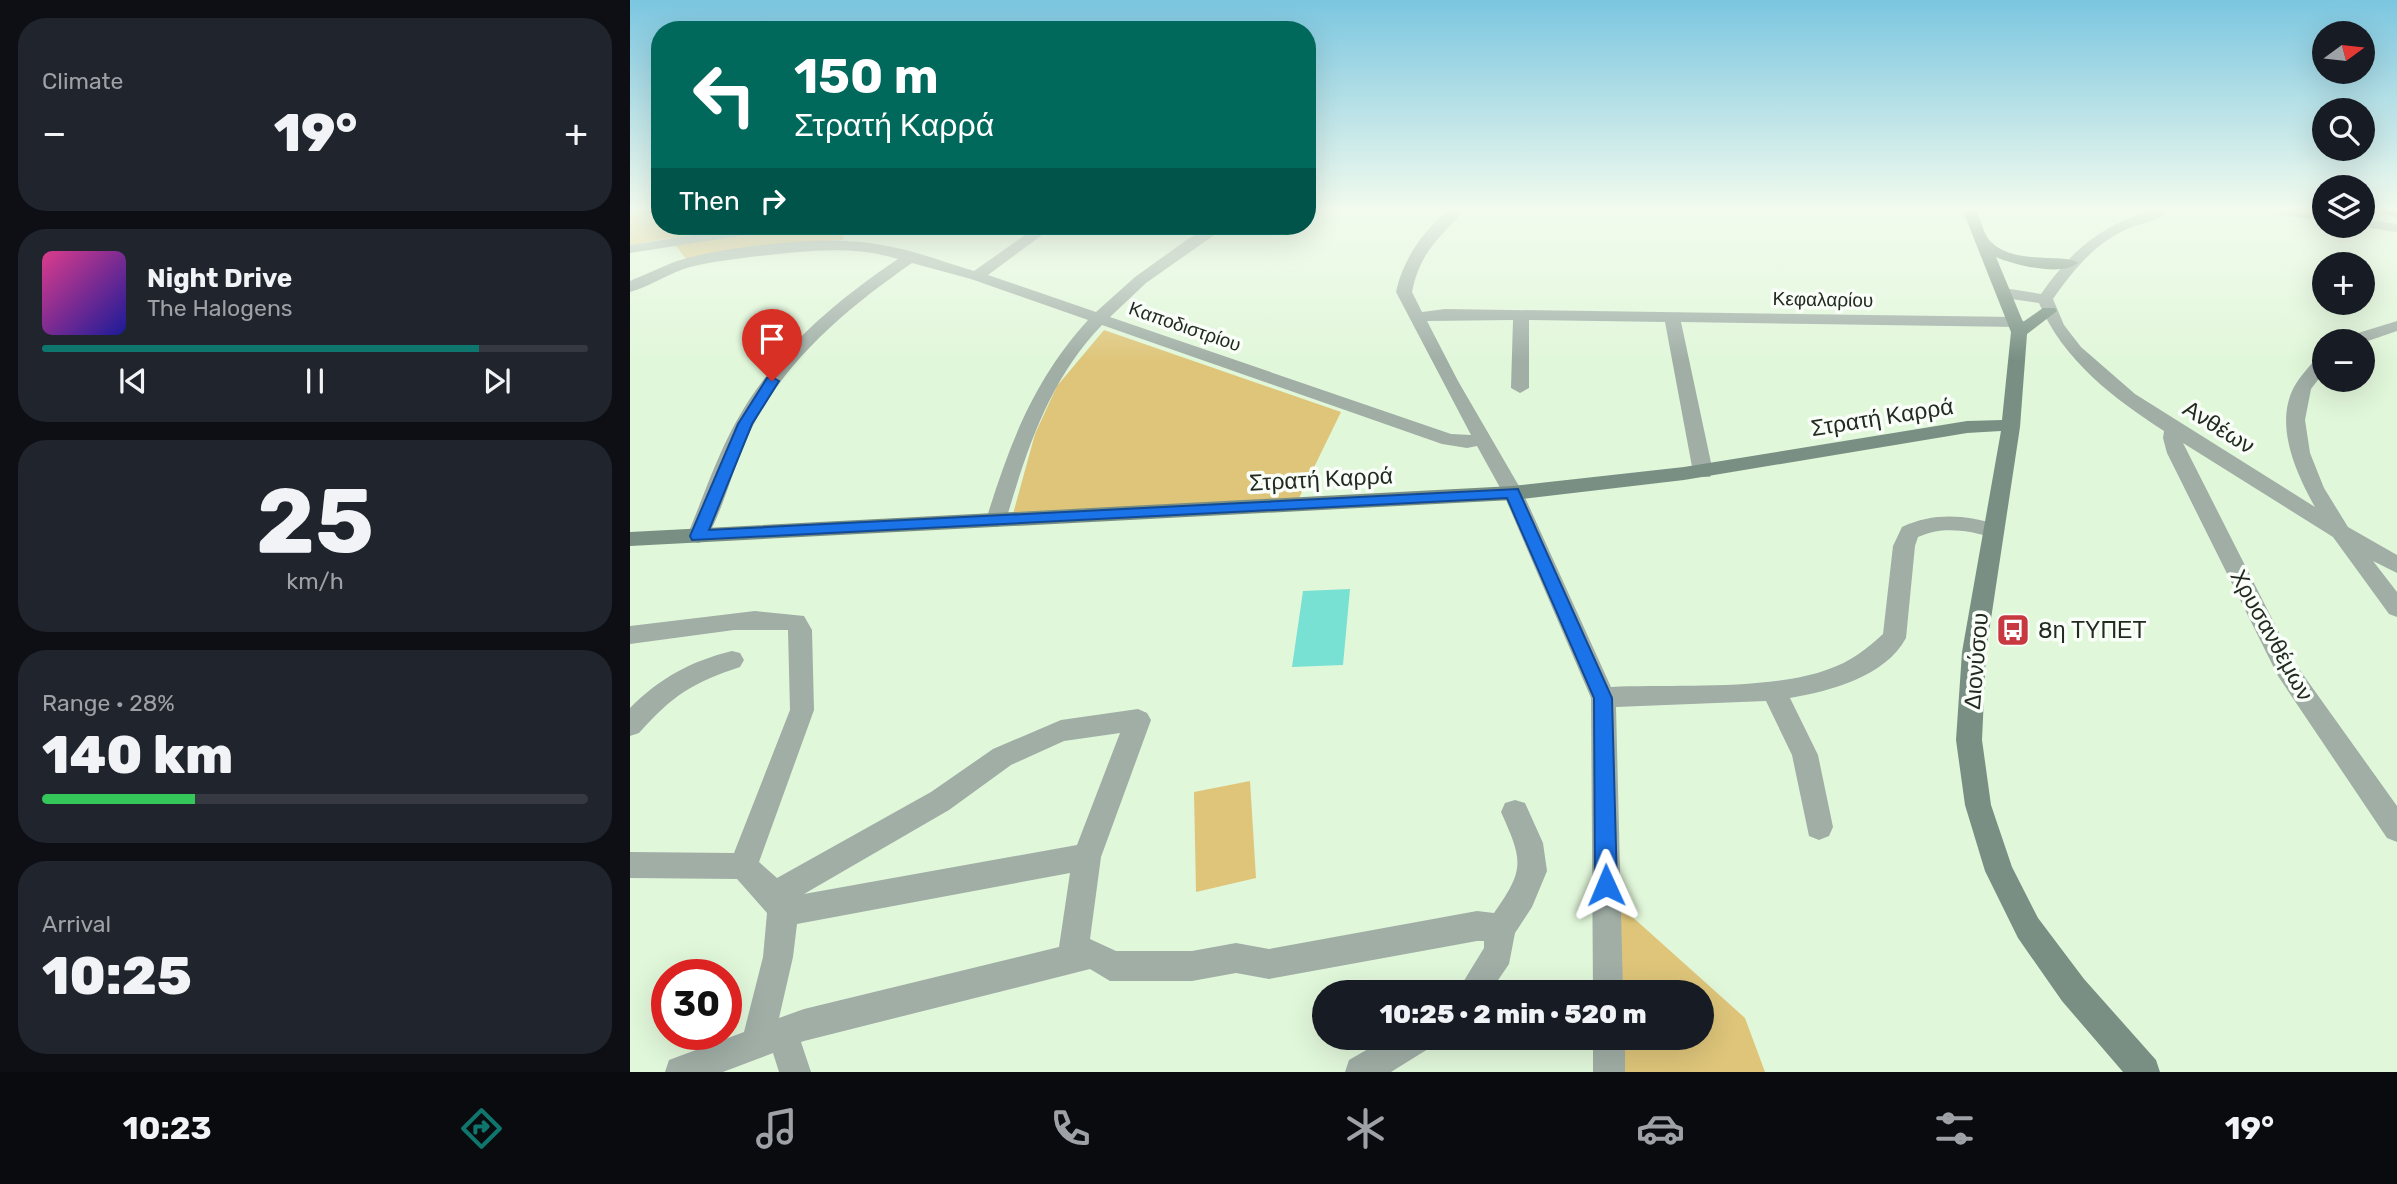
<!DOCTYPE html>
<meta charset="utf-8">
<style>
body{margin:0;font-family:Rubik,sans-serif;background:#20242c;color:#f1f3f6;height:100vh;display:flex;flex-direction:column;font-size:26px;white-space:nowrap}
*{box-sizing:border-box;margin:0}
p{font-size:23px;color:#9ea1a6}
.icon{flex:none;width:38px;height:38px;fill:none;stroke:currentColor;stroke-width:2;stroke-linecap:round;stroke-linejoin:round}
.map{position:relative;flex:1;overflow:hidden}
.drawer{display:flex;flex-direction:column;gap:18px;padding:18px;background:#0d0f14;width:630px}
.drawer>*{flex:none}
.guide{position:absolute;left:21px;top:21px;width:665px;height:214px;border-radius:28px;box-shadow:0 7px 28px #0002;background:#00695c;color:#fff;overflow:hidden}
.needle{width:46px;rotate:75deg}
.tools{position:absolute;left:1682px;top:21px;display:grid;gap:14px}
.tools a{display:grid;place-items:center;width:63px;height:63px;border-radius:50%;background:#171b24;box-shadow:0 7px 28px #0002;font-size:35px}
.speed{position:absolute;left:21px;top:959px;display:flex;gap:14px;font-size:35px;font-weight:700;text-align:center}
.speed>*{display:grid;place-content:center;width:91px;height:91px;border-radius:50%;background:#171b24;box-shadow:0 7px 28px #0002;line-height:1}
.speed .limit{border:10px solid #d22;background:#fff;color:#111}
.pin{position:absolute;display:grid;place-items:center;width:60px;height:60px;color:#fff;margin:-72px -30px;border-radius:50% 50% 50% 0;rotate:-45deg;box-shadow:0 0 7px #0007}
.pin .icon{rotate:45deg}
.me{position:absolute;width:77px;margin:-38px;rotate:359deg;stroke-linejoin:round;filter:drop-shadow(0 0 5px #0008)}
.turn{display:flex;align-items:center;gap:24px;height:147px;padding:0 28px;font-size:32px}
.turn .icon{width:91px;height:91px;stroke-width:2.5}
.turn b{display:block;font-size:49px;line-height:60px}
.then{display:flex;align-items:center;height:66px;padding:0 28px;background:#0003;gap:14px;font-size:26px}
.big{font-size:52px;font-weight:800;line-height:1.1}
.drawer .widget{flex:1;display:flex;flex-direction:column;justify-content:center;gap:10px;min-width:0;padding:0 24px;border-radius:28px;background:#20242c}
.drawer .dial{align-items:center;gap:0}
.dial b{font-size:91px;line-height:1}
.song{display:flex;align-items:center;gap:21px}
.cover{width:84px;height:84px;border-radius:10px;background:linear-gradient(135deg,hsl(330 70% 55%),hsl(240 70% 35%))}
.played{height:7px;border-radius:4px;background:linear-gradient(90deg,#0f766e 80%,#363941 80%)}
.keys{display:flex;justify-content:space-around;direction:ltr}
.heat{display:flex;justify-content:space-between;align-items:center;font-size:38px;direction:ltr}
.charge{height:10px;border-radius:5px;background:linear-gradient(90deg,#34c759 28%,#363941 0)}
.trip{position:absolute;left:682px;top:980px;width:402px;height:70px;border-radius:35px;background:#171b24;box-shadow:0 7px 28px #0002;font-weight:800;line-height:70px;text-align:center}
.tabs{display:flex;height:112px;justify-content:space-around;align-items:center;background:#090b0e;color:#9ea1a6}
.tabs .icon{width:49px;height:49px}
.tabs .on{color:#0f766e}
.tabs b{font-size:32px;color:#f1f3f6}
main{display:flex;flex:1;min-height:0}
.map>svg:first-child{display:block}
.green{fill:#dec57a}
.water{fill:#78e1d3}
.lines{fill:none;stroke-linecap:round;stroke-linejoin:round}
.street{fill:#a0aea6;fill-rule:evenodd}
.secondary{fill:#798f83;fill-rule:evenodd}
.route{fill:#1a73e8;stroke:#114b97;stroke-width:2}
.labels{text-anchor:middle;stroke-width:7;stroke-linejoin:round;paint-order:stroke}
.far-street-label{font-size:19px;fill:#232b21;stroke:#f9fef8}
.street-label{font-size:23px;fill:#232b21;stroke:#f9fef8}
.poi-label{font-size:23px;fill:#232b21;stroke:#f9fef8;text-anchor:start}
</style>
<main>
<section class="drawer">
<div class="widget"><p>Climate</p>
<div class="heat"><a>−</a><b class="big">19°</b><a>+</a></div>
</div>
<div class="widget">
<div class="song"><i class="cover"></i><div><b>Night Drive</b><p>The Halogens</p></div></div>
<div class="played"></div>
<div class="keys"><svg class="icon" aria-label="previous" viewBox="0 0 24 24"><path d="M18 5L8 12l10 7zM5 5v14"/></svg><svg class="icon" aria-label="pause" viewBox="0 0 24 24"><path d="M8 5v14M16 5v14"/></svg><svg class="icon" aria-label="next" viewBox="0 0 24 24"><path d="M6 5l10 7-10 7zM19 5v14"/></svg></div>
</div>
<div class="widget dial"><b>25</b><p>km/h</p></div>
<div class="widget"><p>Range · 28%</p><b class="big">140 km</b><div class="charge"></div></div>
<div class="widget"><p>Arrival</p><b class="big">10:25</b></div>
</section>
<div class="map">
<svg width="1767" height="1072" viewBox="0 0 1767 1072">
<rect width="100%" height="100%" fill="#e1f7da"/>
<path class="green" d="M0,211H30V226H214L213,240L154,243L57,260L40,238L0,245Z
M474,330L711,412L669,498L383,514L405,434L427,386Z
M620,781L626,878L566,892L564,792Z
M988,904L1115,1018L1135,1072H994L993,1038H1073V992H991Z"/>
<path class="water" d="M720,589L713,665L662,667L673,591Z"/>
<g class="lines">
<path class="street" d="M817,211H833C808,240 790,252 782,292L792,312L815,309L1387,317L1395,322L1387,327L1051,322L1083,472L1080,477H1066L1063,472L1035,322L899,320V388L890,393L881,388L883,320L797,321L828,381L893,493L981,687C1044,684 1141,691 1199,669C1220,662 1237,649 1253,634L1263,546L1272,527C1305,512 1335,515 1369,525L1372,530L1369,535C1359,538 1351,534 1340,532C1323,529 1305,529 1288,537L1285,546L1276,638C1255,677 1200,691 1160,698L1188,755L1203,827L1199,836L1189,840L1179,836L1162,755L1136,701L986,707L993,992H963L961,698L873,493L847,446L837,448L812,444L472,325C419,380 397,449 376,520L373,525L366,527L359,525L356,520C380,443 403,381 458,320L341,279L282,263C216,309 152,362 118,436C102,470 94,509 75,541L68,543L61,541L57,536C73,498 86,458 106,422C144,353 204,302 268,259C222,245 177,251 129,256C106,259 83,261 60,267C39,273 21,286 0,292V281C15,275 29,268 44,262C90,246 199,235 246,244C280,249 311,261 344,271L408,226H424L358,275L466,312L505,277L558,239L580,226H597L516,283L480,317L821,434L841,435L766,292C773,259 792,233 817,211Z
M1519,211H1540C1530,220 1512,223 1499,228C1465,243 1444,269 1423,299L1434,325L1451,347L1505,394L1685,507C1666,473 1644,425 1664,387C1670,376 1680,366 1688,356L1694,355V372L1681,389L1675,420L1680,453L1694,488L1718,527L1767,555V573L1743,561L1767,592V617L1759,614L1703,537L1553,443L1664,662L1767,806V842L1757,838L1648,676L1537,453L1533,438L1534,431C1483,398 1433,360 1409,303L1374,298L1366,293L1374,288L1411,294C1442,250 1468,228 1519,211Z
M1644,211L1694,213V221L1651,215Z
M1732,219L1767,224V232L1727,226H1732Z
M121,226H154L147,230L0,253V245Z
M1767,321V331L1732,343L1713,341L1715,337Z
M125,611L174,616L182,630L184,710L129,862L147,878L301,792L363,749L431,720L508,709L517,713L521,720L471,857L460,939L486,951H562L606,943L639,949L847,911L864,913C895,869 893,861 871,812L875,803L885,800L895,803L913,843L917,871L902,907L885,933L879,964L860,992H827L854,948V941H847L639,979L606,973L562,981H480L460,969L174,1041L171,1042L181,1072H149L143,1053L93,1072H35L39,1060L114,1032L133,957L137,913L107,879L0,878V852L104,853L160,710L158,630H104L0,644V626ZM490,733L447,845L174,894L319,810L381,765L434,741ZM440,873L429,947L174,1009L149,1018L163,957L167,924Z
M102,651L110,653L114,660L110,667C62,683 43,695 9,733L0,736V708C30,678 61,661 102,651Z
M757,1038H803L798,1049L761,1072H715L719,1060Z
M963,1038H995V1072H963Z"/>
<path class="secondary" d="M1333,211H1347C1351,220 1354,235 1360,241C1383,266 1437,253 1448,263C1432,277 1384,265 1366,257L1393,322L1413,308H1425L1427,311L1397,334L1390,427L1356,652L1352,740L1361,805L1382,867L1408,918L1454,979L1526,1060L1530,1072H1493L1432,1001L1388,938L1355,871L1335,805L1326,740L1332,652L1371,431L1337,433L1054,480L883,500L0,546V532L883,486L1054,467L1337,421L1372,420L1381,332Z
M1750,211H1767V218Z"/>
</g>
<linearGradient id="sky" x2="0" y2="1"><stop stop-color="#7bc6e0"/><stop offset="0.58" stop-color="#f2fbee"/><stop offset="1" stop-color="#f2fbee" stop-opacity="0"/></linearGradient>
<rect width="1767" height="361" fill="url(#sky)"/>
<path class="route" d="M142,377L149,381L122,424L79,530L888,489L982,698L987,885L984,893L976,896L969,893L965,885L964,698L877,498L62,540L60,536L108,424L137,378Z"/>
<defs>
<symbol id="bus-square" viewBox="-11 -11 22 22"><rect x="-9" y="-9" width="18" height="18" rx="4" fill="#c83841" stroke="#f9fef8"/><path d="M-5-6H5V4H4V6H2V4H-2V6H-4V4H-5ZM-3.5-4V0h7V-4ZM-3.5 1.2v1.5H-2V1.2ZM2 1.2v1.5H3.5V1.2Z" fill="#fff"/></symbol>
</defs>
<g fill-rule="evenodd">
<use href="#bus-square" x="1364" y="611" width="38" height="38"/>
</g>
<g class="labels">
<g class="far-street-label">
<text transform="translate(1193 299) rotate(1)" y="7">Κεφαλαρίου</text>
<text transform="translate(555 326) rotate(19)" y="7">Καποδιστρίου</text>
</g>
<g class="street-label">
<text transform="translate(1252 417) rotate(-9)" y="8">Στρατή Καρρά</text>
<text transform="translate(1589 427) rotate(32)" y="8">Ανθέων</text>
<text transform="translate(691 479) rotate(-3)" y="8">Στρατή Καρρά</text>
<text transform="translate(1642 635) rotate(61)" y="8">Χρυσανθέμων</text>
<text transform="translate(1346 661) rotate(-85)" y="8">Διονύσου</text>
</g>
<g class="poi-label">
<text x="1408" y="638">8η ΤΥΠΕΤ</text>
</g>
</g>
</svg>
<div class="tools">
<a><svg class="needle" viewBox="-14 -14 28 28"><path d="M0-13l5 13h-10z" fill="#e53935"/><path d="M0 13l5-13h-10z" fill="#9ea1a6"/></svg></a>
<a><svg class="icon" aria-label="search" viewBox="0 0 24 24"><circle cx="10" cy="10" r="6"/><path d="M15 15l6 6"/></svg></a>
<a><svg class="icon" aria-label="layers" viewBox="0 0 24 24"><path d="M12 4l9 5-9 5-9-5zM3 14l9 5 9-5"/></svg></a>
<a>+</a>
<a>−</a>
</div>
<div class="speed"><div class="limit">30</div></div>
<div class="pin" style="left:142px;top:381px;background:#d93025"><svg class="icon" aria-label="arrive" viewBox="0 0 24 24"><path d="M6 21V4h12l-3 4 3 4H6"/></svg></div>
<svg class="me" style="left:976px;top:885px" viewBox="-20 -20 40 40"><path d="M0-17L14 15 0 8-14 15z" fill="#1a73e8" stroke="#fff" stroke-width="4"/></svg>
<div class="trip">10:25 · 2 min · 520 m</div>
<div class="guide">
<div class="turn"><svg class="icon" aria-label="left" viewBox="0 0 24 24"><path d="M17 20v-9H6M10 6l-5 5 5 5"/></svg><div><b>150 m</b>Στρατή Καρρά</div></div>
<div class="then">Then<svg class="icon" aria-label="right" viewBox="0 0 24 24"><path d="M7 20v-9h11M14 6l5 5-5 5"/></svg></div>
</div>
</div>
</main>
<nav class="tabs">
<b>10:23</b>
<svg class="icon on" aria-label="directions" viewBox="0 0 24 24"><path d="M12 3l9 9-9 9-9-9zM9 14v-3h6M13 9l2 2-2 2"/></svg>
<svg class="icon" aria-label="music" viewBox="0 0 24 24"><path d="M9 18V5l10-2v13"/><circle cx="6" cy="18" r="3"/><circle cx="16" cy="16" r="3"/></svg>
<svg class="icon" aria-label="phone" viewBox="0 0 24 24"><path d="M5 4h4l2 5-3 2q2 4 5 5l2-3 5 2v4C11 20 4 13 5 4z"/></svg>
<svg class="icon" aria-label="climate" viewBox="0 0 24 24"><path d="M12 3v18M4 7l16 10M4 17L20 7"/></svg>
<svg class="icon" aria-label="car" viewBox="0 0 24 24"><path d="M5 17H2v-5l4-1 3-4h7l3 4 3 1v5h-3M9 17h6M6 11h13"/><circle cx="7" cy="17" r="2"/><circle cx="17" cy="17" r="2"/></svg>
<svg class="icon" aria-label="filters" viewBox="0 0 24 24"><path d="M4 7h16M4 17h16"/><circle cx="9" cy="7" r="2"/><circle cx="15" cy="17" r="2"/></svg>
<b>19°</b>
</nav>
